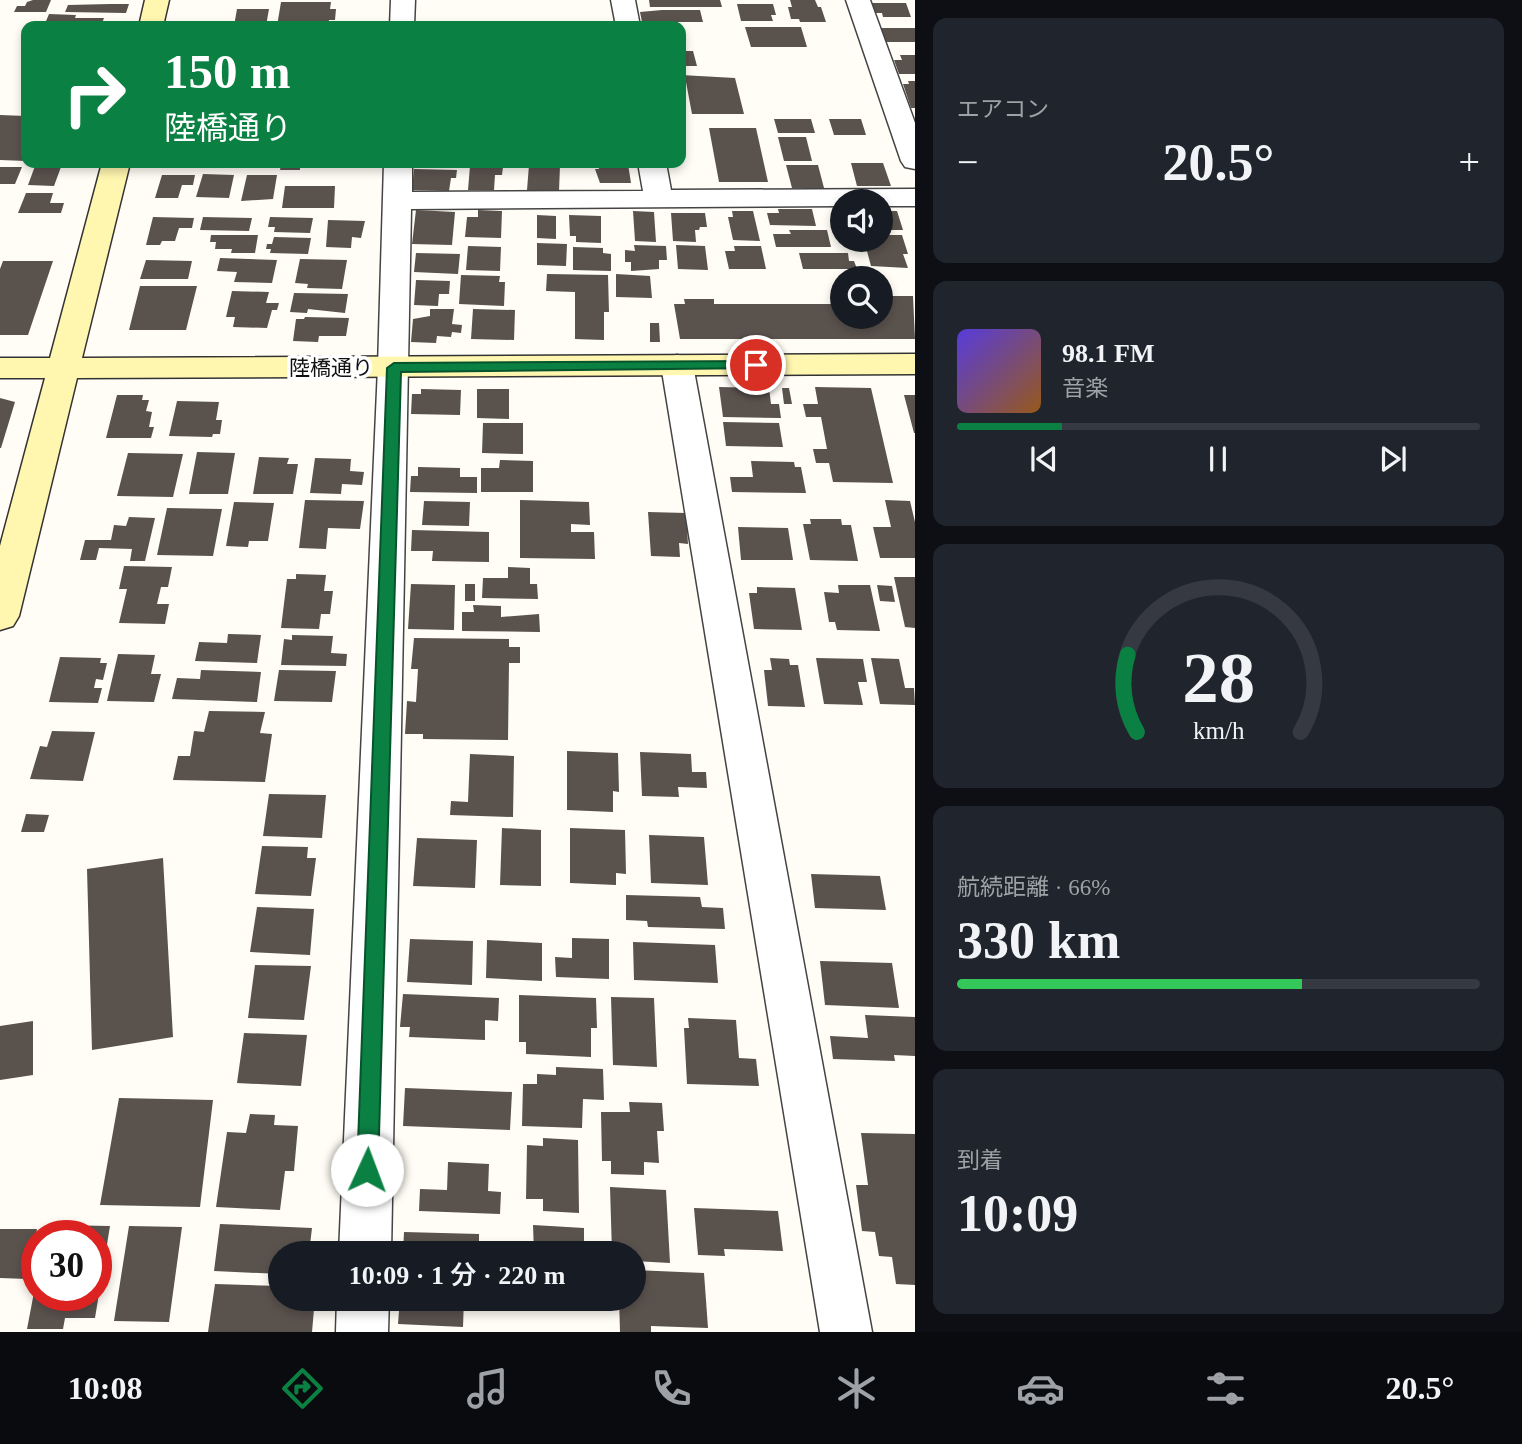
<!DOCTYPE html>
<html lang="ja">
<meta charset="utf-8">
<style>
body{margin:0;font-family:"Times New Roman","Noto Sans JP",serif;background:#20242c;color:#f1f3f6;height:100vh;display:flex;flex-direction:column;font-size:26px;white-space:nowrap}
*{box-sizing:border-box;margin:0}
p{font-size:23px;color:#9ea1a6}
.icon{flex:none;width:38px;height:38px;fill:none;stroke:currentColor;stroke-width:2;stroke-linecap:round;stroke-linejoin:round}
.map{position:relative;flex:1;overflow:hidden}
.details{display:flex;flex-direction:column;gap:18px;padding:18px;background:#0d0f14;width:607px}
.details>*{flex:none}
.hud{position:absolute;left:21px;top:21px;width:665px;height:147px;border-radius:14px;box-shadow:0 4px 10px #0003;background:#0b8043;color:#fff;overflow:hidden}
.tools{position:absolute;left:830px;top:189px;display:grid;gap:14px}
.tools a{display:grid;place-items:center;width:63px;height:63px;border-radius:50%;background:#171b24;box-shadow:0 4px 10px #0003;font-size:35px}
.speed{position:absolute;left:21px;top:1220px;display:flex;gap:14px;font-size:35px;font-weight:700;text-align:center}
.speed>*{display:grid;place-content:center;width:91px;height:91px;border-radius:50%;background:#171b24;box-shadow:0 4px 10px #0003;line-height:1}
.speed .limit{border:10px solid #d22;background:#fff;color:#111}
.pin{position:absolute;display:grid;place-items:center;width:60px;height:60px;color:#fff;margin:-30px;border:4px solid #fff;border-radius:50%;box-shadow:0 2px 7px #0007}
.me{position:absolute;width:77px;margin:-38px;rotate:2deg;stroke-linejoin:round;filter:drop-shadow(0 0 5px #0008)}
.turn{display:flex;align-items:center;gap:24px;height:147px;padding:0 28px;font-size:32px}
.turn .icon{width:91px;height:91px;stroke-width:2.5}
.turn b{display:block;font-size:49px;line-height:60px}
.big{font-size:52px;font-weight:600;line-height:1.1}
.details .widget{flex:1;display:flex;flex-direction:column;justify-content:center;gap:10px;min-width:0;padding:0 24px;border-radius:14px;background:#20242c}
.details .dial{align-items:center;gap:0}
.dial svg{height:182px;overflow:visible;fill:none;stroke:#363941;stroke-width:7;stroke-linecap:round;text-anchor:middle}
.dial text{fill:#f1f3f6;stroke:none}
.song{display:flex;align-items:center;gap:21px}
.cover{width:84px;height:84px;border-radius:10px;background:linear-gradient(135deg,hsl(250 70% 55%),hsl(30 70% 35%))}
.played{height:7px;border-radius:4px;background:linear-gradient(90deg,#0b8043 20%,#363941 20%)}
.keys{display:flex;justify-content:space-around;direction:ltr}
.heat{display:flex;justify-content:space-between;align-items:center;font-size:38px;direction:ltr}
.charge{height:10px;border-radius:5px;background:linear-gradient(90deg,#34c759 66%,#363941 0)}
.trip{position:absolute;left:268px;top:1241px;width:378px;height:70px;border-radius:35px;background:#171b24;box-shadow:0 4px 10px #0003;font-weight:600;line-height:70px;text-align:center}
.tabs{display:flex;height:112px;justify-content:space-around;align-items:center;background:#090b0e;color:#9ea1a6}
.tabs .icon{width:49px;height:49px}
.tabs .active{color:#0b8043}
.tabs b{font-size:32px;color:#f1f3f6}
main{display:flex;flex:1;min-height:0}
.map>svg:first-child{display:block}
.building{fill:#5a524d}
.lines{fill:none;stroke-linecap:round;stroke-linejoin:round}
.street-casing{stroke:#444;stroke-width:3}
.secondary-casing{stroke:#333;stroke-width:3}
.street{fill:#fff;fill-rule:evenodd}
.secondary{fill:#fff6b0;fill-rule:evenodd}
.route{fill:#0b8043;stroke:#07532c;stroke-width:2}
.labels{text-anchor:middle;stroke-width:7;stroke-linejoin:round;paint-order:stroke}
.street-label{font-size:21px;fill:#111;stroke:#fff}
</style>
<main>
<div class="map">
<svg width="915" height="1332" viewBox="0 0 915 1332">
<rect width="100%" height="100%" fill="#fffdf5"/>
<path class="building" d="M33,0H51L46,12H14L17,6H25L27,2Z
M649,0H720L722,7H650Z
M790,0H815L818,7H821L826,22H800L799,19H791L788,7H792Z
M281,2H331L330,9H336L335,20H329L328,26H277Z
M871,3H906L911,17H883L882,13H875Z
M110,4H129L126,13L65,12L68,5Z
M737,4H773L776,15H771L773,21H741Z
M237,9H269L266,26H234Z
M662,10H700L703,22H642L640,12Z
M49,14L76,15L75,18H104L101,26H44Z
M745,27H801L807,47H751Z
M881,28H915V42H886Z
M681,51H693L697,66H681Z
M900,55H915V74H899L894,60H902Z
M681,75L735,78L744,114H692L686,82H681Z
M908,81H915V108H911L903,84H909Z
M0,115L26,116V161L0,160Z
M774,119H811L815,133H778Z
M829,119H861L866,135H834Z
M709,128H756L768,182H719Z
M778,137H806L812,161H784Z
M851,163H883L891,186H857Z
M281,164H300V170H280Z
M598,164H628L631,183H600L595,169H599Z
M529,165L560,166L559,191L527,190Z
M786,165H818L824,188H792Z
M35,166L61,167L54,186L28,185Z
M470,166L503,167L502,175H495L494,190H468Z
M0,167H22L15,184H0Z
M414,169L457,170L456,178H451L449,191L412,190Z
M203,174L234,175L229,198L196,197Z
M162,175H195L193,185H182L178,198H155Z
M247,175H277L273,199L241,201Z
M285,186H335L334,208H282Z
M26,193H53L50,203H64L61,213H18Z
M778,209H812L816,226L770,225L767,213H779Z
M416,210L455,212L452,245L412,244Z
M478,210L502,211L501,238L465,237L467,217H478Z
M633,211L654,212L656,242L635,241Z
M732,211H753L760,241L733,240L728,217H733Z
M880,211H897L903,230H880Z
M671,213H705L707,227H700L699,230H695L696,242L673,241Z
M537,215L556,216V239L537,238Z
M569,215L601,216V243L576,242V236H570Z
M153,217L194,218L192,228H179L175,241H162L160,245H146Z
M203,217L252,218L249,231L200,230Z
M270,217L313,218L310,233L274,232L275,227H268Z
M328,220L365,221L361,238L352,237L351,248L326,247Z
M789,230H827L831,247H776L773,234H791Z
M211,235H258L255,253H231L232,249H215L216,242H210Z
M880,235H902L908,254H903L908,268L871,266L864,240H880Z
M274,237L311,238L308,254L270,253L271,249H266L267,244H272Z
M537,243L567,244L566,266L537,265Z
M634,245L666,246L667,260H659V269L631,271V262H625V250L635,251Z
M676,245L705,246L708,270L678,269Z
M468,246L501,247L500,271L466,270Z
M734,246H761L766,269H729L725,251H735Z
M573,247L603,248V253L611,254V271L573,270Z
M416,253L460,254L458,274L414,272Z
M799,253H848L849,261H854L857,269H803Z
M220,258L277,260L272,283L234,282L237,272L217,271Z
M300,259L347,260L342,289L307,288L308,284L295,283Z
M146,260L192,261L188,279H140Z
M3,261H53L28,335H0V269Z
M547,274L608,275L609,312H604V340L575,339V292L546,291Z
M616,274L650,276L652,298L616,297Z
M461,275L500,276L499,282H505L504,306L459,304Z
M416,280L450,281L449,294H439L438,306L414,305Z
M140,286H197L186,330H129Z
M232,291L269,292L266,303H279L277,310H272L267,328L233,327L235,317H226Z
M294,293L348,294L345,313L308,309L307,313L290,312Z
M888,296H913L915,339H680L674,304H685L684,299H714V304H842V317H880V304H891Z
M430,309H454L452,324L462,325L461,333L452,332L451,337L437,336L436,343L411,342L413,319L430,316Z
M473,309L515,310L514,340L471,339Z
M305,317L349,318L346,336H319L318,342L293,341L296,319H304Z
M650,323H659L660,342H650Z
M719,387L769,388L771,404H779L781,418L723,417Z
M815,387L871,388L893,483L833,482L829,463H816L813,449H827L821,417H806L803,404H818Z
M782,388H789L792,404H784Z
M421,389L461,390L460,415L411,414L412,394H421Z
M477,389H509V419L477,418Z
M117,395H143L142,400H149L146,411L152,412L149,427H154L151,438H106Z
M904,395H915V433H914Z
M0,398L15,402L1,448H0Z
M177,401L219,402L216,420H222L220,434H213L212,437L169,436Z
M723,422L779,423L783,447L726,446Z
M483,423H523V454L482,453Z
M197,452L235,453L228,494H189Z
M128,453L183,454L173,497L117,496Z
M259,457L289,458L287,464H298L293,494H253Z
M315,458L351,459L350,471L364,472L362,485L342,484L341,494L310,493Z
M500,460L533,461V492H481V468H499Z
M751,461L794,462L795,467H801L806,493L732,492L730,477H753Z
M418,467L460,468V477H477V493L410,492L411,476H418Z
M305,500L364,501L360,529L328,528L326,549L299,548Z
M520,500L589,502L590,525L571,524V532H594L595,559L520,558Z
M885,500L910,501L915,522V558H880L873,527H891Z
M424,501L470,502L469,526L422,525Z
M234,502L274,503L268,541H249L248,547L226,546Z
M167,508L222,509L213,556L157,555Z
M648,512L686,513L688,544L679,543L680,557L651,556Z
M129,517L155,518L145,561H130L132,549L99,548L96,560H80L85,540H111L114,525L126,526Z
M810,519H841L842,525H851L858,561L810,560L803,524H811Z
M738,527L788,528L793,560H741Z
M412,530L489,532V562L432,561L433,551H411Z
M124,566L172,567L168,587H161L157,604H169L165,624L119,623L127,589H119Z
M508,567L530,568V584H537L538,599L482,598L483,578H508Z
M296,574L326,575L324,591H333L330,614H321L319,629L281,628L287,579H296Z
M894,577H915V628L905,627Z
M411,584L455,585L454,630L408,629Z
M465,584H475V601H465Z
M838,585H870L880,631L837,630L835,622H829L824,592L839,593Z
M877,585L892,586L895,602L880,601Z
M757,587L795,588L802,630L754,629L749,593H757Z
M473,605L501,606V617L539,614L540,632L462,631V612H474Z
M228,634L261,635L257,663L195,661L199,642L227,643Z
M292,635L333,636L331,653L347,654L346,666L281,665L284,639L292,640Z
M414,638L509,639V647H520V663H509L508,740L423,739V734H405L407,701L416,702L418,669H411Z
M118,654L155,655L151,674H161L154,702L107,701Z
M60,657L101,658L100,663H107L103,680L96,679L94,688H102L98,703L49,702Z
M770,658L789,659L790,665H798L805,707L768,706L764,670H772Z
M816,658L863,659L867,682H858L863,705L824,704Z
M871,658L899,659L905,688H914L915,705L880,704Z
M201,670L261,672L257,702L172,699L177,678L200,679Z
M279,670L336,671L332,702L274,701Z
M209,711L265,712L260,733L272,734L265,782L173,780L178,756H190L194,731L204,732Z
M52,731L95,732L83,781L30,779L40,746L47,747Z
M567,751L618,753L619,792L613,791V812L567,810Z
M640,752L691,754L692,772H706L707,788L678,787L679,797L642,796Z
M470,754L514,756L513,817L450,815L451,801L468,802Z
M269,794L326,795L322,838L263,836Z
M26,814L49,815L44,832H21Z
M502,828L541,830V886L500,885Z
M570,828L625,830L626,874L616,873V885L570,883Z
M649,835L704,837L708,885L651,883Z
M417,838L477,840L475,888L413,886Z
M262,846L308,847L307,858H316L311,896L255,894Z
M163,858L173,1037L92,1050L87,869Z
M811,874L880,876L886,910L815,908Z
M626,895L700,897L702,907L723,908L725,929L648,927L647,921L626,920Z
M257,907L314,909L310,955L250,952Z
M572,938L609,939V979L556,977L555,957L572,958Z
M410,939L473,941L472,985L407,982Z
M487,940L542,943V981L486,978Z
M633,942L715,945L718,983L634,980Z
M820,961L892,963L899,1008L825,1005Z
M255,965L311,966L304,1020L248,1018Z
M403,994L499,998L498,1021L485,1020V1040L409,1037L410,1027H400Z
M519,995L596,998L597,1028H591V1057L526,1054V1042H519Z
M611,997L654,998L657,1067L613,1065Z
M865,1015L915,1017V1056L894,1055L895,1061L833,1059L830,1036L868,1038Z
M688,1018L736,1020L739,1058L756,1059L759,1086L687,1084L684,1028H689Z
M33,1021V1075L0,1080V1026Z
M244,1033L307,1035L301,1086L237,1083Z
M556,1067L603,1069L604,1100L583,1099L582,1128L522,1126L523,1084H537V1074L556,1075Z
M405,1088L512,1092L510,1130L403,1126Z
M119,1098L213,1100L200,1207L100,1205Z
M629,1102L662,1103L664,1131H657L659,1163L644,1162V1175L611,1174V1161H602L601,1112H630Z
M250,1114L275,1115L274,1125L298,1126L294,1171H285L280,1210L216,1207L227,1132L246,1133Z
M861,1133L915,1134V1285L896,1284L892,1257L879,1256L875,1232L862,1231L856,1185H868Z
M543,1138L578,1140L579,1213L543,1211V1199H526L527,1145L543,1146Z
M448,1162L489,1164L488,1191L501,1192L500,1214L419,1211L420,1189L447,1190Z
M610,1187L666,1190L670,1263L634,1261V1253H612Z
M694,1208L778,1211L783,1251L724,1249L725,1256L698,1255Z
M220,1224L312,1228L309,1253H280V1274L214,1271Z
M54,1225L110,1226L95,1318H65L63,1329H27L35,1287L37,1295H96V1236H52Z
M533,1225L584,1228V1253H534Z
M129,1226L182,1227L169,1322L114,1321Z
M0,1229H37L27,1279L0,1278Z
M404,1232L479,1234V1253H403Z
M634,1270L704,1273L708,1328L651,1326V1332H620L619,1298H634Z
M215,1284L280,1286V1298H291L290,1308L314,1309L312,1332H208Z
M400,1298H464L463,1327L398,1324Z
M534,1298H584L585,1311L534,1309Z"/>
<g class="lines">
<defs>
<path id="street" d="M391,0H415L414,26H390Z
M611,0H635L640,26H616Z
M846,0H870L915,123V169L905,167L901,161Z
M384,163H412V192L643,191L638,163H666L671,190L915,189V206H880V201H842V206L411,209L391,1253H339L378,367Z
M677,355L688,358L693,365L872,1332H820L661,365L666,358Z
M337,1298H389L388,1332H336Z"/>
<path id="secondary" d="M145,0H169L163,26H139Z
M102,163H130L82,358L915,354V374L77,378L19,616L13,626L0,630V546L45,378H0V358H50Z"/>
</defs>
<use href="#street" class="street-casing"/>
<use href="#secondary" class="secondary-casing"/>
<use href="#street" class="street"/>
<use href="#secondary" class="secondary"/>
</g>
<path class="route" d="M756,361L761,362V368L401,372L378,1170L375,1177L367,1180L360,1177L357,1170L387,368L394,363Z"/>
<g class="labels">
<g class="street-label">
<text x="331" y="375">陸橋通り</text>
</g>
</g>
</svg>
<div class="tools">
<a><svg class="icon" aria-label="sound" viewBox="0 0 24 24"><path d="M4 9h4l5-4v14l-5-4H4zM17 9q2 3 0 6"/></svg></a>
<a><svg class="icon" aria-label="search" viewBox="0 0 24 24"><circle cx="10" cy="10" r="6"/><path d="M15 15l6 6"/></svg></a>
</div>
<div class="speed"><div class="limit">30</div></div>
<div class="pin" style="left:756px;top:365px;background:#d93025"><svg class="icon" aria-label="arrive" viewBox="0 0 24 24"><path d="M6 21V4h12l-3 4 3 4H6"/></svg></div>
<svg class="me" style="left:367px;top:1170px" viewBox="-20 -20 40 40"><circle r="19" fill="#fff"/><path d="M0-13L10 11 0 6-10 11z" fill="#0b8043"/></svg>
<div class="trip">10:09 · 1 分 · 220 m</div>
<div class="hud">
<div class="turn"><svg class="icon" aria-label="right" viewBox="0 0 24 24"><path d="M7 20v-9h11M14 6l5 5-5 5"/></svg><div><b>150 m</b>陸橋通り</div></div>
</div>
</div>
<section class="details">
<div class="widget"><p>エアコン</p>
<div class="heat"><a>−</a><b class="big">20.5°</b><a>+</a></div>
</div>
<div class="widget">
<div class="song"><i class="cover"></i><div><b>98.1 FM</b><p>音楽</p></div></div>
<div class="played"></div>
<div class="keys"><svg class="icon" aria-label="previous" viewBox="0 0 24 24"><path d="M18 5L8 12l10 7zM5 5v14"/></svg><svg class="icon" aria-label="pause" viewBox="0 0 24 24"><path d="M8 5v14M16 5v14"/></svg><svg class="icon" aria-label="next" viewBox="0 0 24 24"><path d="M6 5l10 7-10 7zM19 5v14"/></svg></div>
</div>
<div class="widget dial"><svg viewBox="0 0 100 80">
<path d="M14 69A42 42 0 1 1 86 69"/>
<path d="M14 69A42 42 0 0 1 10 35" stroke="#0b8043"/>
<text x="50" y="56" font-size="32" font-weight="700">28</text>
<text x="50" y="72" font-size="11">km/h</text>
</svg></div>
<div class="widget"><p>航続距離 · 66%</p><b class="big">330 km</b><div class="charge"></div></div>
<div class="widget"><p>到着</p><b class="big">10:09</b></div>
</section>
</main>
<nav class="tabs">
<b>10:08</b>
<svg class="icon active" aria-label="directions" viewBox="0 0 24 24"><path d="M12 3l9 9-9 9-9-9zM9 14v-3h6M13 9l2 2-2 2"/></svg>
<svg class="icon" aria-label="music" viewBox="0 0 24 24"><path d="M9 18V5l10-2v13"/><circle cx="6" cy="18" r="3"/><circle cx="16" cy="16" r="3"/></svg>
<svg class="icon" aria-label="phone" viewBox="0 0 24 24"><path d="M5 4h4l2 5-3 2q2 4 5 5l2-3 5 2v4C11 20 4 13 5 4z"/></svg>
<svg class="icon" aria-label="climate" viewBox="0 0 24 24"><path d="M12 3v18M4 7l16 10M4 17L20 7"/></svg>
<svg class="icon" aria-label="car" viewBox="0 0 24 24"><path d="M5 17H2v-5l4-1 3-4h7l3 4 3 1v5h-3M9 17h6M6 11h13"/><circle cx="7" cy="17" r="2"/><circle cx="17" cy="17" r="2"/></svg>
<svg class="icon" aria-label="filters" viewBox="0 0 24 24"><path d="M4 7h16M4 17h16"/><circle cx="9" cy="7" r="2"/><circle cx="15" cy="17" r="2"/></svg>
<b>20.5°</b>
</nav>
